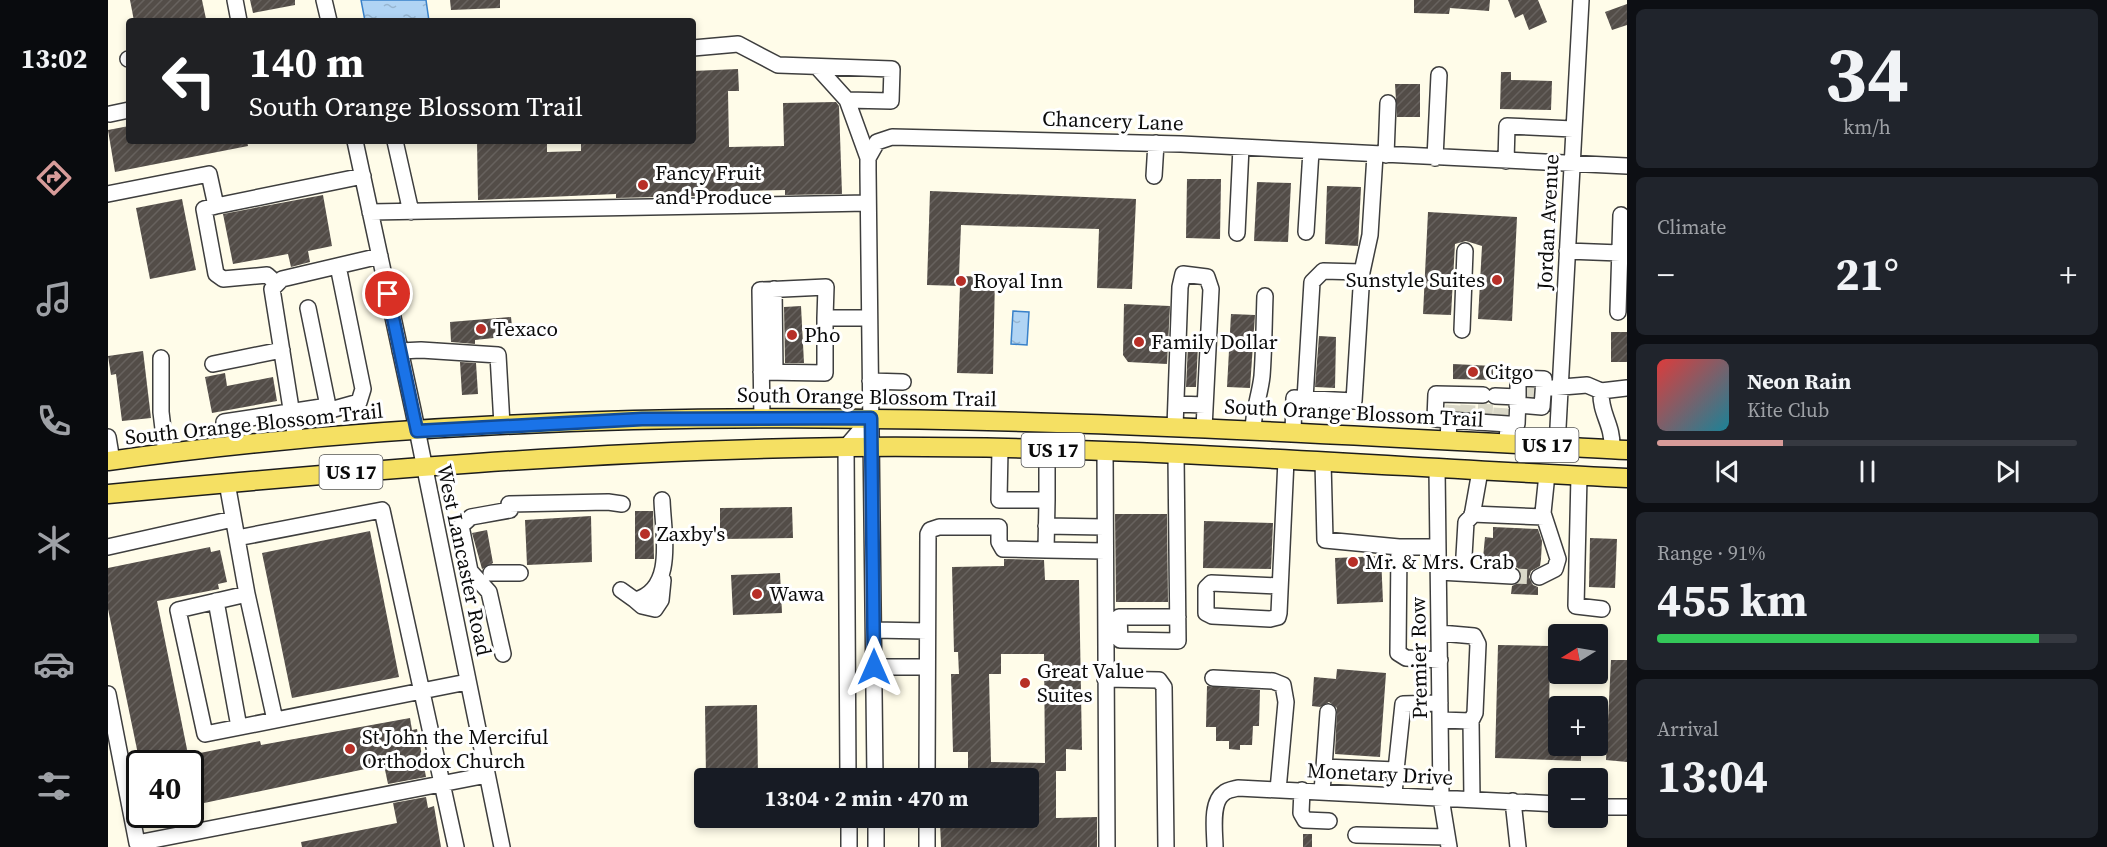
<!DOCTYPE html>
<meta charset="utf-8">
<style>
body{margin:0;font-family:"Source Serif 4",serif;background:#20242c;color:#f1f3f6;height:100vh;display:flex;flex-direction:column;font-size:22px;white-space:nowrap}
*{box-sizing:border-box;margin:0}
p{font-size:20px;color:#9ea1a6}
.icon{flex:none;width:33px;height:33px;fill:none;stroke:currentColor;stroke-width:2;stroke-linecap:round;stroke-linejoin:round}
.map{position:relative;flex:1;overflow:hidden}
.side{display:flex;flex-direction:column;gap:9px;padding:9px;background:#0d0f14;width:480px}
.side>*{flex:none}
.guide{position:absolute;left:18px;top:18px;width:570px;height:126px;border-radius:6px;box-shadow:0 3px 9px #0003;background:#202124;color:#fff;overflow:hidden}
.needle{width:39px;rotate:259deg}
.controls{position:absolute;left:1440px;top:624px;display:grid;gap:12px}
.controls a{display:grid;place-items:center;width:60px;height:60px;border-radius:6px;background:#171b24;box-shadow:0 3px 9px #0003;font-size:30px}
.speed{position:absolute;left:18px;top:750px;display:flex;gap:12px;font-size:30px;font-weight:700;text-align:center}
.speed>*{display:grid;place-content:center;width:78px;height:78px;border-radius:50%;background:#171b24;box-shadow:0 3px 9px #0003;line-height:1}
.speed .limit{border:3px solid #111;border-radius:9px;background:#fff;color:#111}
.pin{position:absolute;display:grid;place-items:center;width:51px;height:51px;color:#fff;margin:-26px;border:3px solid #fff;border-radius:50%;box-shadow:0 2px 6px #0007}
.me{position:absolute;width:66px;margin:-33px;rotate:0deg;stroke-linejoin:round;filter:drop-shadow(0 0 4px #0008)}
.turn{display:flex;align-items:center;gap:21px;height:126px;padding:0 24px;font-size:27px}
.turn .icon{width:78px;height:78px;stroke-width:2.5}
.turn b{display:block;font-size:42px;line-height:51px}
.big{font-size:45px;font-weight:700;line-height:1.1}
.side .widget{flex:1;display:flex;flex-direction:column;justify-content:center;gap:9px;min-width:0;padding:0 21px;border-radius:9px;background:#20242c}
.side .dial{align-items:center;gap:0}
.dial b{font-size:78px;line-height:1}
.song{display:flex;align-items:center;gap:18px}
.cover{width:72px;height:72px;border-radius:9px;background:linear-gradient(135deg,hsl(0 70% 55%),hsl(190 70% 35%))}
.played{height:6px;border-radius:3px;background:linear-gradient(90deg,#d79b99 30%,#363941 30%)}
.keys{display:flex;justify-content:space-around;direction:ltr}
.heat{display:flex;justify-content:space-between;align-items:center;font-size:33px;direction:ltr}
.charge{height:9px;border-radius:4px;background:linear-gradient(90deg,#34c759 91%,#363941 0)}
.trip{position:absolute;left:586px;top:768px;width:345px;height:60px;border-radius:6px;background:#171b24;box-shadow:0 3px 9px #0003;font-weight:700;line-height:60px;text-align:center}
main{display:flex;flex:1;min-height:0}
.menu{display:flex;flex-direction:column;width:108px;justify-content:space-around;align-items:center;background:#090b0e;color:#9ea1a6}
.menu .icon{width:42px;height:42px}
.menu .current{color:#d79b99}
.menu b{font-size:27px;color:#f1f3f6}
.map>svg:first-child{display:block}
.water{fill:url(#water-ripples);stroke:#3981c9;stroke-width:1.5}
.building{fill:url(#building-hatch);fill-rule:evenodd}
.lines{fill:none;stroke-linecap:round;stroke-linejoin:round}
.minor-tunnel{stroke:#dad8c8;stroke-width:15;stroke-dasharray:15 8;stroke-linecap:butt}
.minor-casing{stroke:#3e3e3e;stroke-width:18}
.major-casing{stroke:#1c1c1c;stroke-width:21}
.minor{stroke:#fff;stroke-width:15}
.major{stroke:#f5e063;stroke-width:18}
.route-casing{stroke:#114b97;stroke-width:15}
.route{stroke:#1a73e8;stroke-width:10}
.poi-dot{fill:#b72f27;stroke:#fff;stroke-width:2}
.labels{text-anchor:middle;stroke-width:6;stroke-linejoin:round;paint-order:stroke}
.shield{fill:#fff;stroke:#545454;stroke-width:1.5}
.shield-label{font-size:20px;font-weight:bold;fill:#0b0b0b}
.street-label{font-size:21px;fill:#0b0b0b;stroke:#fff}
.poi-label{font-size:21px;fill:#0b0b0b;stroke:#fff;text-anchor:start}
</style>
<main>
<nav class="menu">
<b>13:02</b>
<svg class="icon current" aria-label="directions" viewBox="0 0 24 24"><path d="M12 3l9 9-9 9-9-9zM9 14v-3h6M13 9l2 2-2 2"/></svg>
<svg class="icon" aria-label="music" viewBox="0 0 24 24"><path d="M9 18V5l10-2v13"/><circle cx="6" cy="18" r="3"/><circle cx="16" cy="16" r="3"/></svg>
<svg class="icon" aria-label="phone" viewBox="0 0 24 24"><path d="M5 4h4l2 5-3 2q2 4 5 5l2-3 5 2v4C11 20 4 13 5 4z"/></svg>
<svg class="icon" aria-label="climate" viewBox="0 0 24 24"><path d="M12 3v18M4 7l16 10M4 17L20 7"/></svg>
<svg class="icon" aria-label="car" viewBox="0 0 24 24"><path d="M5 17H2v-5l4-1 3-4h7l3 4 3 1v5h-3M9 17h6M6 11h13"/><circle cx="7" cy="17" r="2"/><circle cx="17" cy="17" r="2"/></svg>
<svg class="icon" aria-label="filters" viewBox="0 0 24 24"><path d="M4 7h16M4 17h16"/><circle cx="9" cy="7" r="2"/><circle cx="15" cy="17" r="2"/></svg>
</nav>
<div class="map">
<svg width="1519" height="847" viewBox="0 0 1519 847">
<defs>
<pattern id="water-ripples" width="26" height="14" patternUnits="userSpaceOnUse" patternTransform="scale(1.5)"><rect width="26" height="14" fill="#b0d4f4"/><path d="M2 4q2-2 4 0t4 0M15 11q2-2 4 0t4 0" fill="none" stroke="#96b5d0"/></pattern>
<pattern id="building-hatch" width="6" height="6" patternUnits="userSpaceOnUse" patternTransform="scale(1.5)"><rect width="6" height="6" fill="#534d48"/><path d="M-1 1l2-2M0 6l6-6M5 7l2-2" fill="none" stroke="#67625e"/></pattern>
</defs>
<rect width="100%" height="100%" fill="#fffce9"/>
<path class="water" d="M253,0H318L321,21H257Z
M905,311L921,312L919,345L903,344Z"/>
<path class="building" d="M22,0H94L98,19L26,21Z
M142,0H187V5L145,13Z
M342,0H392V8L343,10Z
M1306,0H1382L1381,11L1342,8L1341,14L1306,13Z
M1400,0H1430L1439,22L1421,30L1415,14L1407,18Z
M1519,4V25L1504,30L1497,12Z
M630,69L631,91H620L621,147L676,146L675,103L728,102L731,106L734,194L677,195V190L588,192V196L508,198V194L370,200L369,141H439V152L473,151V141H585V71Z
M1393,72H1403V80L1444,81L1443,110L1392,109Z
M1287,84H1312V117H1289Z
M21,126V141H139L140,146L7,172L0,130Z
M1079,179H1113L1112,239L1078,238Z
M1149,182L1183,183L1180,242L1146,241Z
M1219,186L1253,187L1250,246L1217,244Z
M822,191L1028,199L1024,289L989,288L991,229L853,225L851,276L887,277L885,374L849,373L852,286L819,285Z
M215,195L224,246L200,251L202,262L183,267L180,254L125,264L115,214Z
M74,199L88,270L42,279L28,208Z
M1320,212L1409,217L1404,321L1370,319L1374,246L1358,241L1347,244L1343,315L1315,314Z
M1016,304L1062,306L1059,364L1020,362L1015,355Z
M693,306L696,363H677L676,307Z
M1123,314L1147,315L1142,388L1119,387Z
M403,317L405,336L367,340V344L343,342L342,322Z
M1503,332H1519V362H1503Z
M1211,336L1228,337L1227,388L1207,387Z
M1080,345H1090L1088,387H1078Z
M35,351L43,418L14,421L8,374L3,375L0,356Z
M352,362L368,363L370,394L354,395Z
M1345,364L1385,366V380L1345,379Z
M117,373L119,386L165,377L169,401L104,413L97,377Z
M684,507L685,538L612,539V508Z
M527,511H545L546,559H527Z
M1007,514H1059L1060,602H1008Z
M483,516L484,562L419,565L417,520Z
M1096,521L1165,523L1163,569L1095,568Z
M1385,527L1430,529L1434,541L1433,559L1432,566L1423,571L1421,577L1425,585L1430,587V595L1403,594L1404,586L1412,582L1414,576L1410,568L1405,566V561L1375,558L1377,537L1385,538Z
M379,530L385,563L374,569L364,533Z
M262,531L291,677L184,698L154,553Z
M1482,538L1509,539L1507,588L1481,587Z
M102,547L103,552L112,550L119,582L110,584L111,589L49,601L82,764H32L0,609V568Z
M1273,556L1275,602L1229,604L1227,558Z
M896,559L936,560L937,580H971L974,750L958,749V771H948V818L989,817V847H833L832,822L921,819V778H870V774H860V752H845L843,674H851L850,652H846L844,567L896,566ZM893,654H936L937,763L883,762L881,674H893Z
M672,573L674,613L625,615L623,575Z
M1390,645L1442,646L1441,720L1450,721V746H1473V761L1387,758Z
M1503,660H1519V762L1498,760Z
M1229,669L1278,673L1272,757L1227,754L1229,708L1221,702L1212,707L1204,706L1206,677L1228,679Z
M1099,686L1152,690L1151,726H1145L1144,745H1132V750L1121,749V741H1108V727H1098Z
M649,705L650,778H598L597,706Z
M302,718L304,730L309,729L318,777L280,784L276,765L82,806V755L152,741L153,745Z
M318,797L320,808L326,806L333,847H194L193,842L289,823L285,803Z
M1195,834H1204V847H1195Z"/>
<g class="lines">
<path class="minor-tunnel" d="M1419,401V388
M1344,418L1345,405
M1359,419L1360,405
M1377,419L1378,395
M1392,420L1393,408
M1404,576L1431,577"/>
<defs>
<path id="minor" d="M127,0L131,21
M216,0L221,21
M585,48L630,44L670,65L784,69L783,101L739,100
M20,59H21
M711,69L739,100L760,158
M2,114L21,110
M247,141L305,410L394,847
M287,141L303,212
M1278,155L1280,103
M1327,158L1331,75
M1398,161L1399,126L1465,129
M1046,176L1048,143
M0,194L101,174L108,206L255,176
M108,206L96,209L108,274L115,279L159,275L168,283
M262,212L760,203
M1198,232L1203,151
M1129,233L1133,147
M1459,251L1512,253
M666,289L667,372
M200,308L220,406L226,409L251,402L255,389L230,266
M1510,312L1513,215
M1354,330L1357,251
M292,351L313,350L390,355L394,425
M53,358V412L58,454
M105,364L174,350
M653,372L717,373V318H761
M762,381L795,382
M1442,388L1479,385L1493,391L1519,388
M1493,391C1492,415 1505,423 1504,449
M1387,396L1410,397L1409,424H1400L1399,444
M1197,399L1204,282L1215,271L1254,272
M1068,404L1097,405
M1409,405L1434,407L1436,379L1410,378V397
M654,418L652,290L718,287L717,318
M1341,420L1400,424
M116,422L220,406
M1067,427L1072,287L1075,274L1099,277L1103,289L1096,428
M1145,431C1145,411 1152,395 1154,376C1156,350 1156,323 1157,296
M1185,433L1186,398L1246,401L1254,272L1262,235L1267,155
M0,437L4,461
M188,440L164,289L174,279L272,256
M1340,441L1341,420L1327,419L1328,394L1375,395
M1449,446L1473,0
M997,452L999,847
M1068,455L1070,641L1012,640L1011,617H1070
M1215,462L1217,540L1291,547
M1329,469L1333,798L1341,847
M1471,476L1468,606L1494,609
M119,483L139,594L70,610L97,734L359,682
M939,500V450
M401,504L500,502L514,504
M1364,514L1436,517
M938,526L996,527
M129,538L274,510L348,847
M0,547L125,519
M1330,547H1291L1290,653L1298,658L1332,660
M938,550L997,551
M1331,572L1404,576
M383,573H412
M1355,573L1358,522L1364,516L1372,471
M1431,577L1447,569L1450,559L1435,513L1439,474
M1172,586L1103,583L1098,588V613L1104,616L1162,619L1170,617L1171,613L1178,460
M513,590L527,600C568,590 555,533 554,500
M139,594L167,720
M527,600L534,606L547,609L553,600L555,580
M108,601L131,727
M766,630L819,631
M1332,633L1366,636L1370,644L1367,713L1363,721L1332,720
M395,654L381,592L362,571L353,526L363,517L402,510
M766,667H819
M1105,678L1165,681L1175,685L1178,702L1170,790
M997,679L1051,680L1056,687L1058,847
M0,694L29,843L379,775
M1363,721L1364,799
M1216,767L1220,712
M1288,770L1295,704L1332,703
M740,778L738,447L763,418
M767,778L760,171V158L769,142L784,137L1073,144L1519,166
M819,778L820,534L822,530L831,527H891V542L895,549L938,550L939,500H891L892,449
M1194,790L1193,813L1197,820L1221,821
M1214,791L1216,767L1288,770L1286,795
M1405,801L1410,847
M1490,807H1519
M741,818V847
M768,818V847
M819,818V847
M1248,835L1339,837
M1107,847C1107,833 1102,802 1116,793C1119,790 1126,789 1130,788L1450,804"/>
<path id="major" d="M0,461C504,390 1013,423 1519,450
M0,494C246,471 493,450 740,447C1000,444 1260,466 1519,478"/>
</defs>
<use href="#minor" class="minor-casing"/>
<use href="#major" class="major-casing"/>
<use href="#minor" class="minor"/>
<use href="#major" class="major"/>
</g>
<g class="lines">
<defs>
<path id="route" d="M280,294L309,431L534,419L763,418L766,667"/>
</defs>
<use href="#route" class="route-casing"/>
<use href="#route" class="route"/>
</g>
<g class="poi-dot">
<circle cx="535" cy="185" r="6"/>
<circle cx="1389" cy="280" r="6"/>
<circle cx="853" cy="281" r="6"/>
<circle cx="373" cy="329" r="6"/>
<circle cx="684" cy="335" r="6"/>
<circle cx="1031" cy="342" r="6"/>
<circle cx="1365" cy="372" r="6"/>
<circle cx="537" cy="534" r="6"/>
<circle cx="1245" cy="562" r="6"/>
<circle cx="649" cy="594" r="6"/>
<circle cx="917" cy="683" r="6"/>
<circle cx="242" cy="749" r="6"/>
</g>
<g class="labels">
<g class="shield">
<rect x="1407.5" y="428" width="63" height="34" rx="4.5"/>
<rect x="913.5" y="433" width="63" height="34" rx="4.5"/>
<rect x="211.5" y="455" width="63" height="34" rx="4.5"/>
</g>
<g class="shield-label">
<text x="1439" y="452">US 17</text>
<text x="945" y="457">US 17</text>
<text x="243" y="479">US 17</text>
</g>
<g class="street-label">
<text transform="translate(1005 121) rotate(2)" y="7">Chancery Lane</text>
<text transform="translate(1440 222) rotate(-87)" y="7">Jordan Avenue</text>
<text transform="translate(759 397) rotate(1)" y="7">South Orange Blossom Trail</text>
<text transform="translate(1246 413) rotate(3)" y="7">South Orange Blossom Trail</text>
<text transform="translate(146 424) rotate(-6)" y="7">South Orange Blossom Trail</text>
<text transform="translate(356 560) rotate(78)" y="7">West Lancaster Road</text>
<text transform="translate(1311 658) rotate(-91)" y="7">Premier Row</text>
<text transform="translate(1272 774) rotate(3)" y="7">Monetary Drive</text>
</g>
<g class="poi-label">
<text x="547" y="180">Fancy Fruit<tspan x="547" dy="24">and Produce</tspan></text>
<text x="1377" y="287" text-anchor="end">Sunstyle Suites</text>
<text x="865" y="288">Royal Inn</text>
<text x="385" y="336">Texaco</text>
<text x="696" y="342">Pho</text>
<text x="1043" y="349">Family Dollar</text>
<text x="1377" y="379">Citgo</text>
<text x="549" y="541">Zaxby's</text>
<text x="1257" y="569">Mr. &amp; Mrs. Crab</text>
<text x="661" y="601">Wawa</text>
<text x="929" y="678">Great Value<tspan x="929" dy="24">Suites</tspan></text>
<text x="254" y="744">St John the Merciful<tspan x="254" dy="24">Orthodox Church</tspan></text>
</g>
</g>
</svg>
<div class="controls">
<a><svg class="needle" viewBox="-14 -14 28 28"><path d="M0-13l5 13h-10z" fill="#e53935"/><path d="M0 13l5-13h-10z" fill="#9ea1a6"/></svg></a>
<a>+</a>
<a>−</a>
</div>
<div class="speed"><div class="limit">40</div></div>
<div class="pin" style="left:280px;top:294px;background:#d93025"><svg class="icon" aria-label="arrive" viewBox="0 0 24 24"><path d="M6 21V4h12l-3 4 3 4H6"/></svg></div>
<svg class="me" style="left:766px;top:667px" viewBox="-20 -20 40 40"><path d="M0-17L14 15 0 8-14 15z" fill="#1a73e8" stroke="#fff" stroke-width="4"/></svg>
<div class="trip">13:04 · 2 min · 470 m</div>
<div class="guide">
<div class="turn"><svg class="icon" aria-label="left" viewBox="0 0 24 24"><path d="M17 20v-9H6M10 6l-5 5 5 5"/></svg><div><b>140 m</b>South Orange Blossom Trail</div></div>
</div>
</div>
<section class="side">
<div class="widget dial"><b>34</b><p>km/h</p></div>
<div class="widget"><p>Climate</p>
<div class="heat"><a>−</a><b class="big">21°</b><a>+</a></div>
</div>
<div class="widget">
<div class="song"><i class="cover"></i><div><b>Neon Rain</b><p>Kite Club</p></div></div>
<div class="played"></div>
<div class="keys"><svg class="icon" aria-label="previous" viewBox="0 0 24 24"><path d="M18 5L8 12l10 7zM5 5v14"/></svg><svg class="icon" aria-label="pause" viewBox="0 0 24 24"><path d="M8 5v14M16 5v14"/></svg><svg class="icon" aria-label="next" viewBox="0 0 24 24"><path d="M6 5l10 7-10 7zM19 5v14"/></svg></div>
</div>
<div class="widget"><p>Range · 91%</p><b class="big">455 km</b><div class="charge"></div></div>
<div class="widget"><p>Arrival</p><b class="big">13:04</b></div>
</section>
</main>
